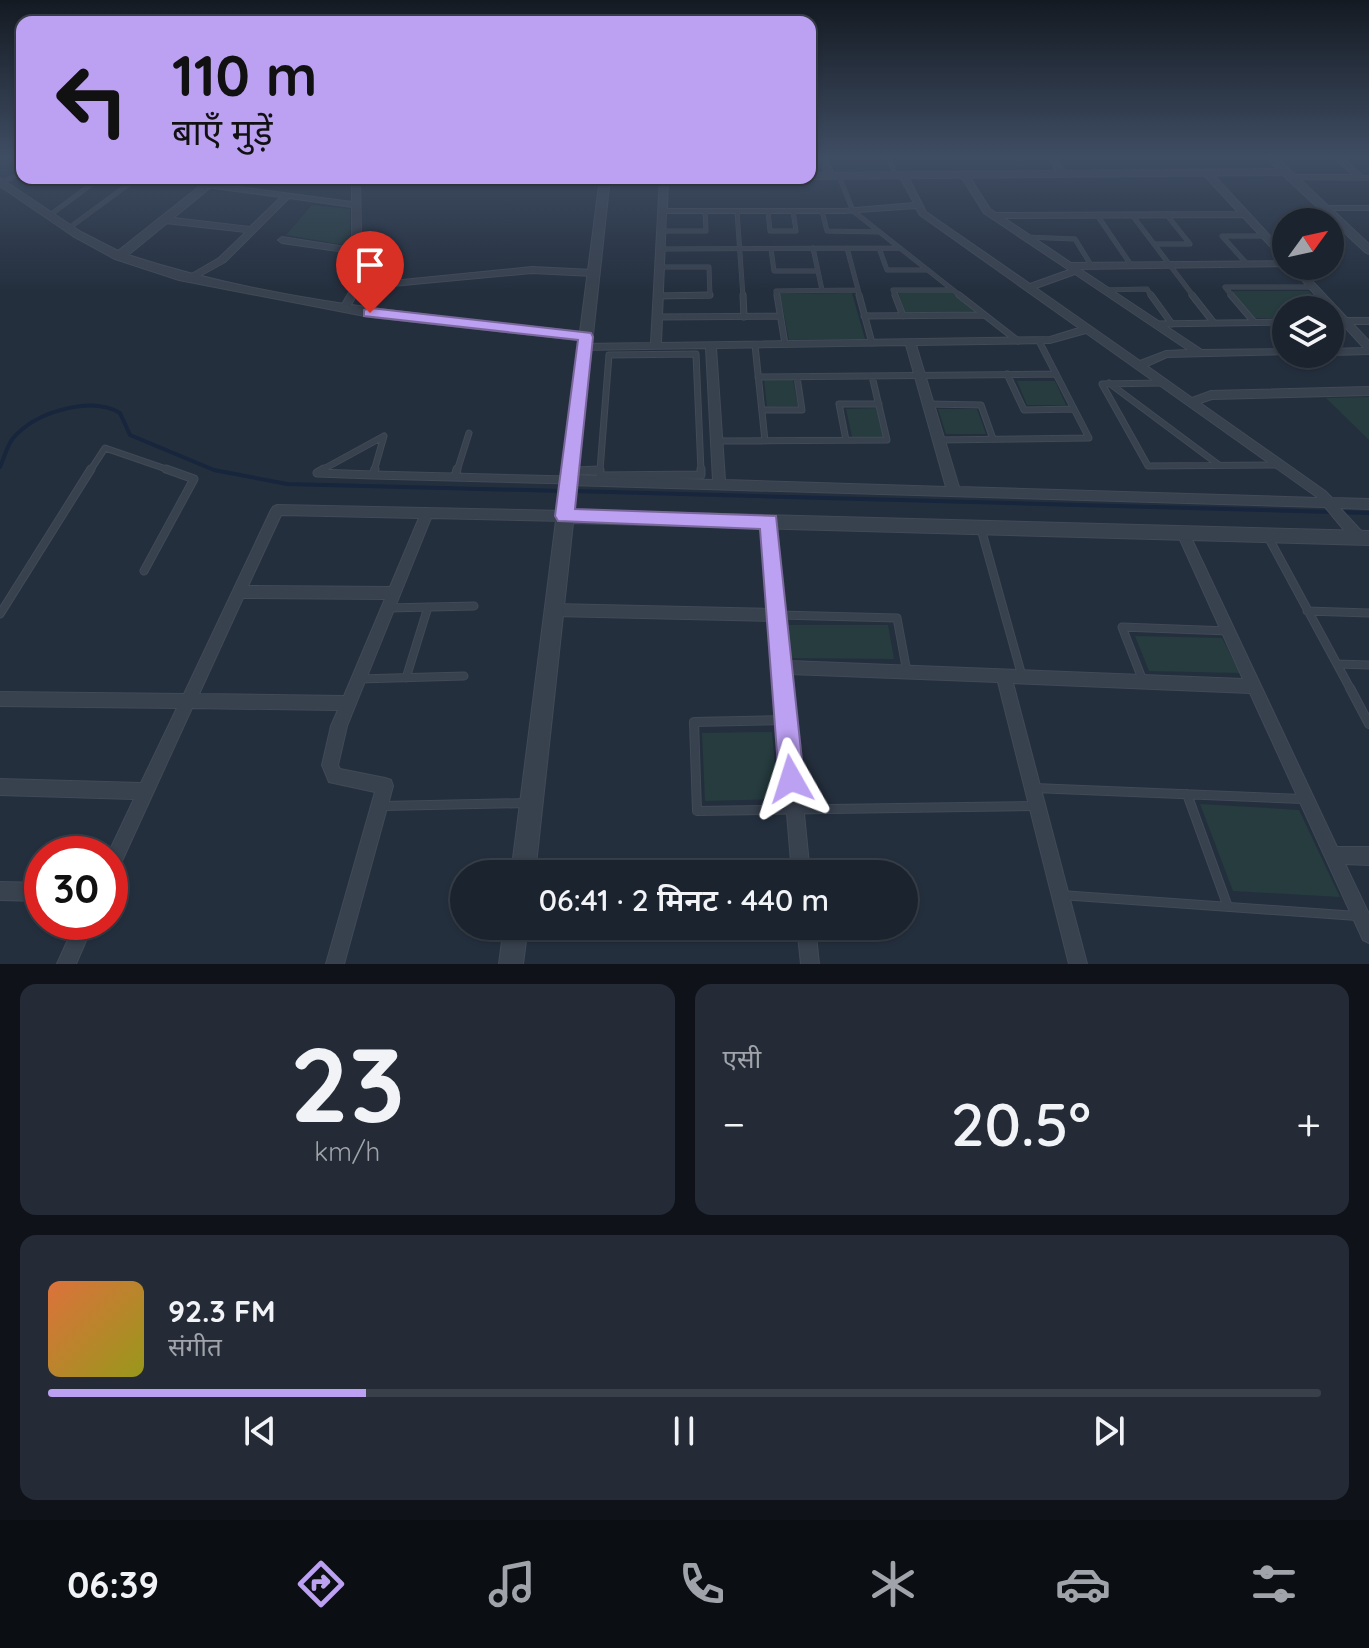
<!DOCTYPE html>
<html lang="hi">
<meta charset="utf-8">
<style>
body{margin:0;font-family:Quicksand,"Noto Sans Devanagari",sans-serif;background:#242b36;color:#f1f3f6;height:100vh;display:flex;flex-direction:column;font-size:30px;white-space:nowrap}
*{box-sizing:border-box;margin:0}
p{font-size:26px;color:#a0a4aa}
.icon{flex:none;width:44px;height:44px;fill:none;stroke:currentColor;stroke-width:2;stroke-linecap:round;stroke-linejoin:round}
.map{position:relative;height:964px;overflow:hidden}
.side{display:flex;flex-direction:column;gap:20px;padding:20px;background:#0f1319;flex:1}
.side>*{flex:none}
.top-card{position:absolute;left:16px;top:16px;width:800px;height:168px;border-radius:16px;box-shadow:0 2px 6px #0004,0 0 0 2px #39404a;background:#bca0f2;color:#111;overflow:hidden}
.needle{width:52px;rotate:57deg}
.buttons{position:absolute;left:1272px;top:208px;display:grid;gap:16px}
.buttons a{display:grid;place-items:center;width:72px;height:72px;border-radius:50%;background:#1b232e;box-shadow:0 2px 6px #0004,0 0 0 2px #39404a;font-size:40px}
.speed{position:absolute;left:24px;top:836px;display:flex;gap:16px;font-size:40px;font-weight:700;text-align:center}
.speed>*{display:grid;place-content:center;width:104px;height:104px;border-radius:50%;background:#1b232e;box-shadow:0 2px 6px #0004,0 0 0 2px #39404a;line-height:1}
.speed .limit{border:12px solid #d22;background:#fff;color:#111}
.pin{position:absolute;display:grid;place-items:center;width:68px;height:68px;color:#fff;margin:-82px -34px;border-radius:50% 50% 50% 0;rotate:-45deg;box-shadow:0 0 8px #0007}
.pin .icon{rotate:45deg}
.me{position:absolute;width:88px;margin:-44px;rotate:354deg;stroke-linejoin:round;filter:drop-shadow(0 0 6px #0008)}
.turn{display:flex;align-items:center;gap:28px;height:168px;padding:0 24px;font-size:36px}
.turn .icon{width:104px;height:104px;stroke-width:2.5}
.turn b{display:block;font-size:56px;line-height:68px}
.big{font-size:60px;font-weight:600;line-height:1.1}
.side .card{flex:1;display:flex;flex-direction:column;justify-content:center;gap:12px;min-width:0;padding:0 28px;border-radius:16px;background:#242b36}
.side .dial{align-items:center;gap:0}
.dial b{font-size:104px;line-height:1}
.song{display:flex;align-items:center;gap:24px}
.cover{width:96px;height:96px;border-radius:12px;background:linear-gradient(135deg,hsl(20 70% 55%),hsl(60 70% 35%))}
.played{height:8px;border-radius:4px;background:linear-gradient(90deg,#bca0f2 25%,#39404a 25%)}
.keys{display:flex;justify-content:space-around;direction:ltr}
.heat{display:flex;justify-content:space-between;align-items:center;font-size:44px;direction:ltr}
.side .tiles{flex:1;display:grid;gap:20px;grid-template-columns:1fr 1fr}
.card:last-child{grid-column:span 2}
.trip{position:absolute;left:450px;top:860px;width:468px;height:80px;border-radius:40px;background:#1b232e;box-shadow:0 2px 6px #0004,0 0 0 2px #39404a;font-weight:600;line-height:80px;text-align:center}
.menu{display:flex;height:128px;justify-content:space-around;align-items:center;background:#0b0e12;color:#a0a4aa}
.menu .icon{width:56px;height:56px}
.menu .current{color:#bca0f2}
.menu b{font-size:36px;color:#f1f3f6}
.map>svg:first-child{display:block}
.green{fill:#263c3f}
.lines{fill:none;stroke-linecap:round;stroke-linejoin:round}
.stream{stroke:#17263c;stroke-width:4}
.service-far3-casing{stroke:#414a57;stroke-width:5}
.service-far2-casing{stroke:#414a57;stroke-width:7}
.service-far1-casing{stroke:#414a57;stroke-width:9}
.service-casing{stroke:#414a57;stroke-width:10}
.minor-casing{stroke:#414a57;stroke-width:2}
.tertiary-casing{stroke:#414a57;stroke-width:2}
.service-far3{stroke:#38414e;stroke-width:4}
.service-far2{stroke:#38414e;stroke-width:5}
.service-far1{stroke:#38414e;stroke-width:7}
.service{stroke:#38414e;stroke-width:8}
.minor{fill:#38414e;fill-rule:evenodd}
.tertiary{fill:#38414e;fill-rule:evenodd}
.route{fill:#bca0f2;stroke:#7a689d;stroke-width:2}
</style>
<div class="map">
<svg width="1369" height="964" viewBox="0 0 1369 964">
<rect width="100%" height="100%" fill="#242f3e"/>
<path class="green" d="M312,205L350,209V246L286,235Z
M898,291L952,292L977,313H905Z
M1232,291H1309L1326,310H1286V318H1254Z
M852,293L865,339L789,340L780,294Z
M764,380H793L798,406L767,407Z
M1017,381H1055L1066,405H1027Z
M1369,397V440L1326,398Z
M877,408L884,437H852L846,409Z
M938,409H977L986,434H946Z
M787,625H888L894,659L790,658Z
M1135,636L1222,638L1240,673L1149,671Z
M772,732L778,799L705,801L702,733Z
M1200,804L1299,810L1340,897L1233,891Z"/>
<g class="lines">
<path class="stream" d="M0,467C5,456 8,441 18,433C41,411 92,396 120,413L130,435L214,470L287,484L563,491
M572,491L1369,513"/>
<defs>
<path id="service-far3" d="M888,156L895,175
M839,176L853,211L962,297
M2,182L22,173
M737,211L743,297
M768,211L770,231H796L793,211
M822,211L827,231L880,232
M50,215L100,178
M1097,215L1131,265
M1132,215L1194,297
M69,228L137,178
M661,231H706L705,211
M1026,237L1075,239L1091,265
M1154,244H1190L1166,214
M813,248L822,290
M847,248L860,297
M879,248L887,270H928
M660,249L900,248
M771,249L774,271H818
M1247,264L1222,236H1266
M1104,290L1147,289L1152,297
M658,296H710L709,267H659
M777,297L776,291L857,290
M896,297L893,290H953
M1233,297L1225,287H1313"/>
<path id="service-far2" d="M743,295L744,317
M777,295L785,344
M859,295L872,343
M895,295L903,316
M959,295L1018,341
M1151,295L1172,324
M1192,295L1214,323
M1231,295L1254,322
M658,296L710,295
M864,316L984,315
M657,317L780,316
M1330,321H1345
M1156,324L1286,322
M755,345L765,441
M1007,374L1024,410L1074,409
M758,377L1056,374
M1109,383L1219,465
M1162,383L1102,384L1148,466L1279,465
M928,404L981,405L993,439
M762,410H802L797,377
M846,440L839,404H879
M939,440L1089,438L1039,341
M717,441L887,440L872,376
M600,470L609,355L696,354L701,471
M90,471L105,448L172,471
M320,471L384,436L374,471
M457,471L469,433
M574,471L600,470"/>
<path id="service-far1" d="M324,469L317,473L373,475
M600,470V476L701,475V469
M574,471L600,470
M373,475L568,480
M373,475L375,469
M455,477L457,469
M981,529L1022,676
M1267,535L1351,690
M144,571L194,479L166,469
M388,608L474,606
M1307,611L1369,613
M0,614L91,469
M779,615L897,618L907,672
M1337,664L1369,665
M406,678L428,607
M359,679L464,676
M1143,681L1122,627L1228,631"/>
<path id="service" d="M1350,688L1369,724
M784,720L694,722L697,811L1034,806
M1034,788L1303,799
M1187,794L1228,907
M383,806L528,803
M1061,895L1357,916"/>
<path id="minor" d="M819,156H827L834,176L833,178L826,176Z
M1046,156H1054L1067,174L1066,176H1060Z
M1332,156H1341L1363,176H1369V180L1292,179L1288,177L1292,175H1353Z
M1204,171H1210L1286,253V261L1283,260L1243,217L1004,218L1071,263L1286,261V266H1298L1347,318H1369V324H1353L1369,341V354L1330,355L1326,354H1330V349L1364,348L1289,266L1080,269L1202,350L1286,349V354H1290L1167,357L1147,366L1192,398L1211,391L1369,387V395L1212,399L1200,403L1325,491L1332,498L1369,499V509L1340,508L1364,534L1365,538L1364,542L1359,543L1354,542L1325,507L569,485L563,480L569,475L713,480L706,348L584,350L579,347L584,344L651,343L660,178H668L667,209H844L914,203L899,175L906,173L926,212L1030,284L1069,270L984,213L960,175L961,173H967L990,209L996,213L1238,212L1204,175ZM916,208L920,215L1079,328L1050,337L661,343L666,213H844ZM1075,274L1188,350L1166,351L1140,361L1036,288ZM1086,333L1317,497V498L959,487L916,345L1050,343ZM906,345L946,487L725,480L716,348Z
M352,178H360L362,284L532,267L593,270L598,273L593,276L532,273L360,289L348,310L345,311L340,308L352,287V253L282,243L278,240L282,237L352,248V207L289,198L225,262L191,281L186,278L188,276L219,258L246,232L165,223L161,220L165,217L250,227L281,197L205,187V183H208L352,202Z
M1321,206H1369V210H1321Z
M277,505L565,511L569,513L571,516L569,519L565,521L431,518L347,726L338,765L340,769L385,778L391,780L393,786L344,964H326L375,792L329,782L322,765L331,726L338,710L192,708L116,874L110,877V854H108L134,799L0,795V779L141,783L177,708L0,706V692L184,694L271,510L273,507ZM281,515L419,518L390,587L248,586ZM243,598L385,599L344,696L199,694Z
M769,516L773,518L775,521L789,661L1243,679L1177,533L1179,529H1187L1337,847H1369V865L1345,864L1369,914V943L1363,940L1250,693L1013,683L1087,964H1069L998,682L790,674L810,874H792L771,621L554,616L549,614L547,610L549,606L554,604L770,609L763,521L765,518Z
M0,882L42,883V901L0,900Z
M76,922H94L76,964H57Z
M797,926H815L819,964H801Z"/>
<path id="tertiary" d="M1264,156H1275L1369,244V254L1365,252L1283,175L810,179L806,178H810V173L1277,169Z
M0,178L81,232L118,251L210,178H222L128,255C274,303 428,315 580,332L600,178H610L574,510L1369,531V545L573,523L535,874H511L579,340L370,317L179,280L115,259L73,236L0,186Z
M504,926H528L523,964H499Z"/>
</defs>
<use href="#service-far3" class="service-far3-casing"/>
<use href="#service-far2" class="service-far2-casing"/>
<use href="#service-far1" class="service-far1-casing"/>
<use href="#service" class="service-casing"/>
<use href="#minor" class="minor-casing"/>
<use href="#tertiary" class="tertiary-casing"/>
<use href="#service-far3" class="service-far3"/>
<use href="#service-far2" class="service-far2"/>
<use href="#service-far1" class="service-far1"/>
<use href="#service" class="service"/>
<use href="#minor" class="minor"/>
<use href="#tertiary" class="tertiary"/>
</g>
<linearGradient id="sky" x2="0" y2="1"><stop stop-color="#141a22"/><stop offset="0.54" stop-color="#3f4d63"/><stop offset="1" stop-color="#3f4d63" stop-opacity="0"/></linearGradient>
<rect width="1369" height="291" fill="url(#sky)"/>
<path class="route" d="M370,308L591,333L593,337L575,509L776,516L804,779L800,788L791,791L783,788L779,779L760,529L558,521L555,516L578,340L364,316V310Z"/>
</svg>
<div class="buttons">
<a><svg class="needle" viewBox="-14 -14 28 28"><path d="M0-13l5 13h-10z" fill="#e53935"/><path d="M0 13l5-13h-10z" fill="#a0a4aa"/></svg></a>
<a><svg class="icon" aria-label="layers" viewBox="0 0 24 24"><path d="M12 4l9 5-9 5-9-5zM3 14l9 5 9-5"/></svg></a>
</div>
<div class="speed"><div class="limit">30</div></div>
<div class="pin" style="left:370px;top:313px;background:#d93025"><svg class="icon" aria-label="arrive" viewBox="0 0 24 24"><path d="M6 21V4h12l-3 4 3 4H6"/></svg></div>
<svg class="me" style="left:791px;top:779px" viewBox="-20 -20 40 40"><path d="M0-17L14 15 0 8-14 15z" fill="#bca0f2" stroke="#fff" stroke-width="4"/></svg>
<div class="trip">06:41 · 2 मिनट · 440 m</div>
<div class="top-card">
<div class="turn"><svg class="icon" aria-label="left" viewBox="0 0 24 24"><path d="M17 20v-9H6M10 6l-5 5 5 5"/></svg><div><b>110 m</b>बाएँ मुड़ें</div></div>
</div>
</div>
<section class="side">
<div class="tiles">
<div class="card dial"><b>23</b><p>km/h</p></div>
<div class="card"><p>एसी</p>
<div class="heat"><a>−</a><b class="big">20.5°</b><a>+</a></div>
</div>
<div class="card">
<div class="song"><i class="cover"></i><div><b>92.3 FM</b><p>संगीत</p></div></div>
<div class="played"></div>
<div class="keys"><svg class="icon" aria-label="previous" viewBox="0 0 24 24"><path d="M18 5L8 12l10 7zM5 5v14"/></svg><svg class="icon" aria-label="pause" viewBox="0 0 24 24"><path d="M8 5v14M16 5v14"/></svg><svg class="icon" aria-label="next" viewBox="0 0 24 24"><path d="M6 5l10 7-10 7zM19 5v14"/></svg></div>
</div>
</div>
</section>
<nav class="menu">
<b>06:39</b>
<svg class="icon current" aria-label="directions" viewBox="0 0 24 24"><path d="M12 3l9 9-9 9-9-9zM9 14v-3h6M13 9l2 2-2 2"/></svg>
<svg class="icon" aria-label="music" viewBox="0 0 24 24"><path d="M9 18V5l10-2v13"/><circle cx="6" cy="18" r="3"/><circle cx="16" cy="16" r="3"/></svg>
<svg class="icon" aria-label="phone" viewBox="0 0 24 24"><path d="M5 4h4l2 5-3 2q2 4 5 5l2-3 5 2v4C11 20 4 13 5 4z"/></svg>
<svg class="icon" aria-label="climate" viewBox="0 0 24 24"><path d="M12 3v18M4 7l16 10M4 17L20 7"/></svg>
<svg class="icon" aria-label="car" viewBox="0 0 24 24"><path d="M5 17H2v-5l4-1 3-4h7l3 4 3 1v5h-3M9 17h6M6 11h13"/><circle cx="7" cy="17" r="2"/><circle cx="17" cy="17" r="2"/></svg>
<svg class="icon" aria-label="filters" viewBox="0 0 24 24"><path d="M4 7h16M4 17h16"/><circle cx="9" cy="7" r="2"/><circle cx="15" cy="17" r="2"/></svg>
</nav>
